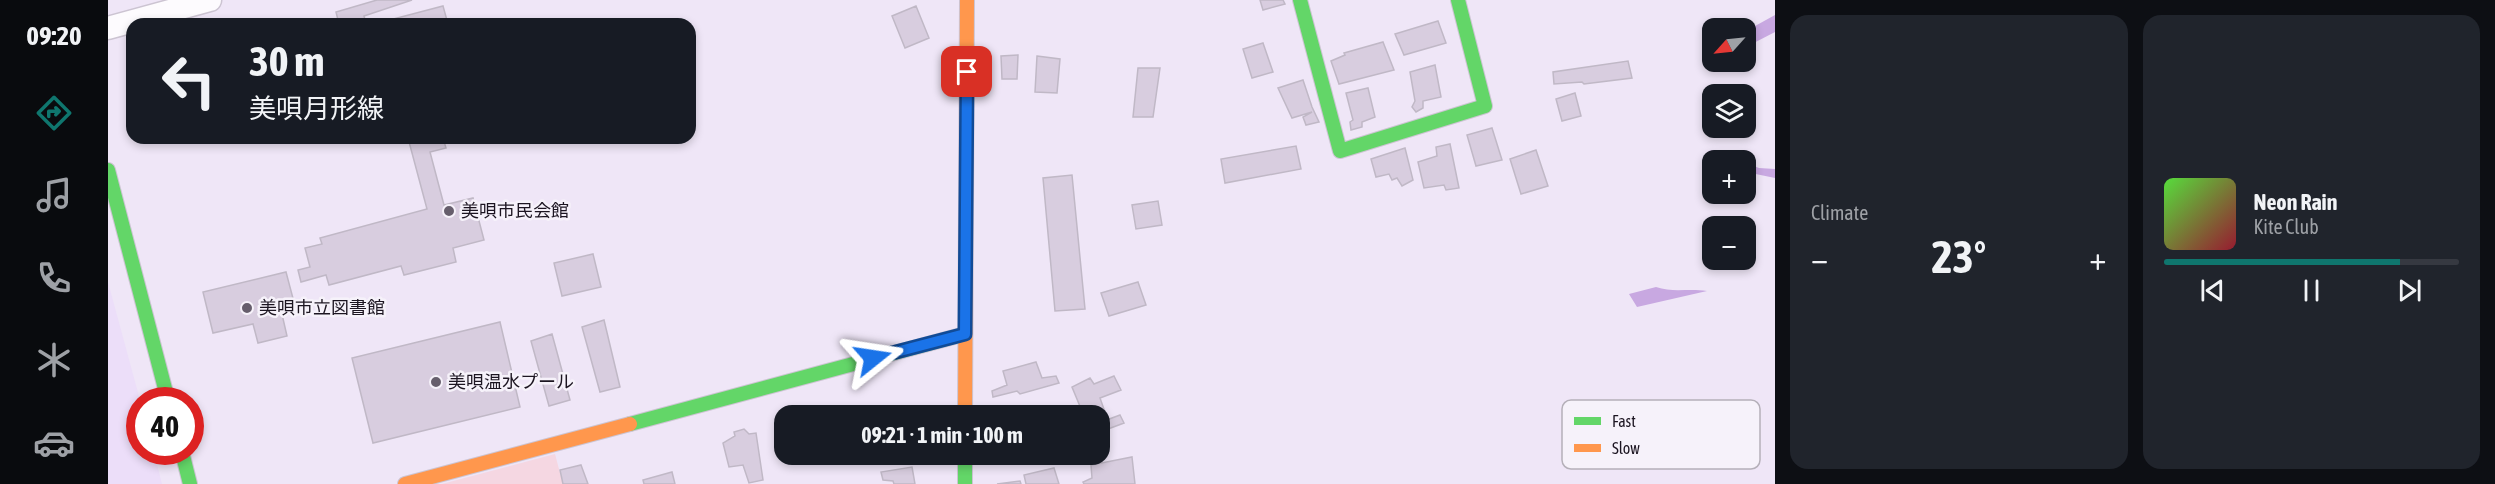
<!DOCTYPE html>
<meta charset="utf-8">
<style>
body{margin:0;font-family:"Asap Condensed","Noto Sans JP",sans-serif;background:#20242c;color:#f1f3f6;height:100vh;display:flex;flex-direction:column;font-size:22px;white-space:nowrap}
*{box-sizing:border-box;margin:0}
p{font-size:20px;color:#9ea1a6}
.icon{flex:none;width:33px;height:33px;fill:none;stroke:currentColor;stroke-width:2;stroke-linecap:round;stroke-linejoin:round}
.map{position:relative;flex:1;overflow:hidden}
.side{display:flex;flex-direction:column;gap:15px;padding:15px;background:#0d0f14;width:720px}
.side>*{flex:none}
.banner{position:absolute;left:18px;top:18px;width:570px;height:126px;border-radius:18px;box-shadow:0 3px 9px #0003;background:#171b24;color:#f1f3f6;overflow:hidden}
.needle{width:39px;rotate:243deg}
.buttons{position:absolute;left:1594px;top:18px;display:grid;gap:12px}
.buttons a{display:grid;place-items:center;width:54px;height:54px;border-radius:12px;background:#171b24;box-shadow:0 3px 9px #0003;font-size:30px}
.speed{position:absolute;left:18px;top:387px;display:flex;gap:12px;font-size:30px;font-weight:700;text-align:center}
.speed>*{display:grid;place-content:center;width:78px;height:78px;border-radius:50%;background:#171b24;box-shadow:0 3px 9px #0003;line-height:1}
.speed .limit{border:9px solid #d22;background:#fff;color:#111}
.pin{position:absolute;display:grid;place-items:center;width:51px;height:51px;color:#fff;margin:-26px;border-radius:12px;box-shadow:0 3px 9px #0006}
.me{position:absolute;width:66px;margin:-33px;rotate:75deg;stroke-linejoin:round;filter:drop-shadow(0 0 4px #0008)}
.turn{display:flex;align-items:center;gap:21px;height:126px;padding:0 24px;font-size:27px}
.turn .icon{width:78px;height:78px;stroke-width:2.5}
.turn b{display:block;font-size:42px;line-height:51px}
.big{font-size:45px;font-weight:700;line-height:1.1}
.side .card{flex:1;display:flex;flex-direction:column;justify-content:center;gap:9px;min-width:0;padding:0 21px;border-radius:18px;background:#20242c}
.song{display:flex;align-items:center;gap:18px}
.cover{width:72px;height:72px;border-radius:9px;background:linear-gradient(135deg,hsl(110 70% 55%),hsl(350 70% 35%))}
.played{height:6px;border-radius:3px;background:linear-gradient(90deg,#0f766e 80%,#363941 80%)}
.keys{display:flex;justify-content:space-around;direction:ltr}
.heat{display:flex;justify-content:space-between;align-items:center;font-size:33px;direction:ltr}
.side .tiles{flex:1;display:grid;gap:15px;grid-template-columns:repeat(2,1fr)}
.trip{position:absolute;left:666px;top:405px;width:336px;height:60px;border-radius:18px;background:#171b24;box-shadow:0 3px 9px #0003;font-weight:700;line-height:60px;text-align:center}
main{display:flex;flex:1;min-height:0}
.menu{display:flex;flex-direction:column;width:108px;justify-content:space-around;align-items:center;background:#090b0e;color:#9ea1a6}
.menu .icon{width:42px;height:42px}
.menu .on{color:#0f766e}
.menu b{font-size:27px;color:#f1f3f6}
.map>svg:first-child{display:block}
.built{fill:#ecdef9}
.green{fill:#f5d7e2}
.water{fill:#c8a8e1}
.building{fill:#d8cddf;stroke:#c0b8c6;stroke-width:1.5}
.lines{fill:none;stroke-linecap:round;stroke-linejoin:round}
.street-casing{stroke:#ccc4d2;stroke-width:25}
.fast-casing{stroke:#ccc4d2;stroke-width:16}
.slow-casing{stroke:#ccc4d2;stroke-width:16}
.street{stroke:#fdfbfe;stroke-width:22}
.fast{stroke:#63d668;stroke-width:14}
.slow{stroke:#ff974d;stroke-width:14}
.route-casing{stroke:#114b97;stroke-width:15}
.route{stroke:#1a73e8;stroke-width:10}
.poi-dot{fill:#665e6c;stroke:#f6f2fa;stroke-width:2}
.labels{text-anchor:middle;stroke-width:5;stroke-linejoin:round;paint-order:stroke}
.poi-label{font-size:18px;fill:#1c1521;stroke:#f6f2fa;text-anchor:start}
.key{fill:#f6f2fa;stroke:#b5b0b9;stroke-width:1.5}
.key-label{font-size:16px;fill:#1c1521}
</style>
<main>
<nav class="menu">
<b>09:20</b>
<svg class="icon on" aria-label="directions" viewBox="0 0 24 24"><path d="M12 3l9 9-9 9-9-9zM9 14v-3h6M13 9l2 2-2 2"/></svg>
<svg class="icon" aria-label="music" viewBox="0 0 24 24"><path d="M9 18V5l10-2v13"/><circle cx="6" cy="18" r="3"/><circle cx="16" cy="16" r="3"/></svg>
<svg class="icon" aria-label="phone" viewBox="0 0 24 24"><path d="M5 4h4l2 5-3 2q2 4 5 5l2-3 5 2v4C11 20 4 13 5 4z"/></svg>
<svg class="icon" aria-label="climate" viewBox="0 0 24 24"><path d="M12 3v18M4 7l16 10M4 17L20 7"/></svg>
<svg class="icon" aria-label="car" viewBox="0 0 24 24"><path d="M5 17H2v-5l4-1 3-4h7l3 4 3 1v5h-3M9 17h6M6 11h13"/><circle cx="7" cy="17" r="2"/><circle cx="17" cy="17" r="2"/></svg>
</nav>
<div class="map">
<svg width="1667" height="484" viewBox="0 0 1667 484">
<rect width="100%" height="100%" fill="#efe6f7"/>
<path class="built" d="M0,282L32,400V452H46L54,484H0Z"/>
<path class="green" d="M447,454L455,484H334Z"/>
<path class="water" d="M1667,15V32L1638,47V31Z
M1611,150L1633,160H1614L1600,151Z
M1638,163L1651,168L1667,169V178L1638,172Z
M1548,287C1565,293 1581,288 1599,291L1529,307L1521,294Z"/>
<path class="building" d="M269,0H304L256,16L258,24H231L228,12Z
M1152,0H1175L1177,4L1155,10Z
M335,6L340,24H270V23Z
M808,6L821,38L797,48L784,16Z
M1330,21L1338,43L1296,55L1287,34Z
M1275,42L1286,70L1231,84L1223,61L1237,55L1236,53Z
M1155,43L1165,72L1144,78L1135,49Z
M910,55L909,79H894L893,56Z
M929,56L952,59L949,93L927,92Z
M1520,61L1524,78L1476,84L1474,82L1446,84L1445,72Z
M1327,65L1333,97L1315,101V108L1308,112L1304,107L1307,101L1302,72Z
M1030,68H1052L1045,117H1025Z
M1195,80L1204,107L1211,122L1198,125L1195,117L1204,112L1184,118L1170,88Z
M1260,88L1267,117L1254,122V127L1243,130L1242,122L1245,120L1238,93Z
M1467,93L1473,116L1454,121L1448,99Z
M1384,128L1394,160L1368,166L1359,135Z
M300,138H335L338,148L322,152L336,205L365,198L376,240L345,248L348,262L296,275L293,266L221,285L218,275L193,282L190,270L202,267L197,248L214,244L212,238L319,209Z
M1342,144L1351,188L1338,190L1336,185L1316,188L1310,162L1329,156L1328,147Z
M1188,146L1193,169L1117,183L1113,159Z
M1297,148L1305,180L1294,186L1289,178L1284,180L1281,174L1268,177L1263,159Z
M1428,150L1440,186L1413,194L1402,159Z
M964,175L977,309L947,311L935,178Z
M1050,201L1054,225L1028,229L1024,205Z
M485,254L493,287L454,296L446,263Z
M178,272L187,306L173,310L179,336L150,343L145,324L105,333L95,292Z
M1030,282L1038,305L1001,316L993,293Z
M496,320L512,387L492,392L474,327Z
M392,322L412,407L265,443L244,358Z
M444,334L462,400L441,406L423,341Z
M928,362L934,378L948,376L951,383L912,394L909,391L885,397L884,391L899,385L895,371Z
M1006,376L1013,390L992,398L998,415L992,417L976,416L964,387L982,378L986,384Z
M1012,415L1016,423L1000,429L996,421Z
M636,429L641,434L648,433L655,480L641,483L635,465L621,467L615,443L627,436L626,432Z
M1024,457L1027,484H976L975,482L984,478L983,465Z
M473,465L480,484H455L452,470Z
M804,467L807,484H786L785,481L775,480L773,472Z
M946,468L951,484H918L916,475Z
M564,472L567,484H536L535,480Z
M912,481L913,484H889Z"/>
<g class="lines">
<defs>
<path id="street" d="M0,28L102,0"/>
<path id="fast" d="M1192,0L1232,151L1377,106L1350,0
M0,170L60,400
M522,424L857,334
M74,452L82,484
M857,454V484"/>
<path id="slow" d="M857,416L859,0
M297,484L522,424"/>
</defs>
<use href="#street" class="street-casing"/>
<use href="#fast" class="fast-casing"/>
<use href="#slow" class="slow-casing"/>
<use href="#street" class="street"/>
<use href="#fast" class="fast"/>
<use href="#slow" class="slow"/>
</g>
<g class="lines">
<defs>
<path id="route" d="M765,358L857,334L859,72"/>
</defs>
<use href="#route" class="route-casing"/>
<use href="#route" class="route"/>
</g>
<g class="poi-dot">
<circle cx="341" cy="211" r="6"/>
<circle cx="139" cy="308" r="6"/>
<circle cx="328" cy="382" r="6"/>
</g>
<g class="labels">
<g class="poi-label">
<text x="353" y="217">美唄市民会館</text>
<text x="151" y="314">美唄市立図書館</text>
<text x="340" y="388">美唄温水プール</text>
</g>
</g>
<rect x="1454" y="400" width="198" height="69" rx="9" class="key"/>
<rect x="1466" y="417" width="27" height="8" fill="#63d668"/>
<rect x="1466" y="444" width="27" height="8" fill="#ff974d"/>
<g class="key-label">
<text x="1504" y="427">Fast</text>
<text x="1504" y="454">Slow</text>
</g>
</svg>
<div class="buttons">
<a><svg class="needle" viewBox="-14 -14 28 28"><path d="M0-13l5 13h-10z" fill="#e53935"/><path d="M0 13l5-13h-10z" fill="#9ea1a6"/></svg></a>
<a><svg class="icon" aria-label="layers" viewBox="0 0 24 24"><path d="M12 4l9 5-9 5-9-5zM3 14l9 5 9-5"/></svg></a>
<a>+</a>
<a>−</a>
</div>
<div class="speed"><div class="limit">40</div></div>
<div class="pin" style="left:859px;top:72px;background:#d93025"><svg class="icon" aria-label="arrive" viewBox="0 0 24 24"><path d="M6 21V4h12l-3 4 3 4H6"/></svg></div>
<svg class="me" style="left:765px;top:358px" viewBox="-20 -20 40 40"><path d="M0-17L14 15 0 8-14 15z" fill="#1a73e8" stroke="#fff" stroke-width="4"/></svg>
<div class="trip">09:21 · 1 min · 100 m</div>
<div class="banner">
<div class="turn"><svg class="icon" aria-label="left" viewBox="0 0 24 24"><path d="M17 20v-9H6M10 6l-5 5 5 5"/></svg><div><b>30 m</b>美唄月形線</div></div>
</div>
</div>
<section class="side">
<div class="tiles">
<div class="card"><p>Climate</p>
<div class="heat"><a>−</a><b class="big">23°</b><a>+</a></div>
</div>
<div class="card">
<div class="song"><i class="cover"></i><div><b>Neon Rain</b><p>Kite Club</p></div></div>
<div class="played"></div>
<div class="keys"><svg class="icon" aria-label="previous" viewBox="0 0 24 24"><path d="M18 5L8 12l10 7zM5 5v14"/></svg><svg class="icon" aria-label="pause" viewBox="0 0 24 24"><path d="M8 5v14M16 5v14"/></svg><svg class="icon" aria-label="next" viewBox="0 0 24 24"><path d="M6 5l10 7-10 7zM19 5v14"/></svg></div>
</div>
</div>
</section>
</main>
